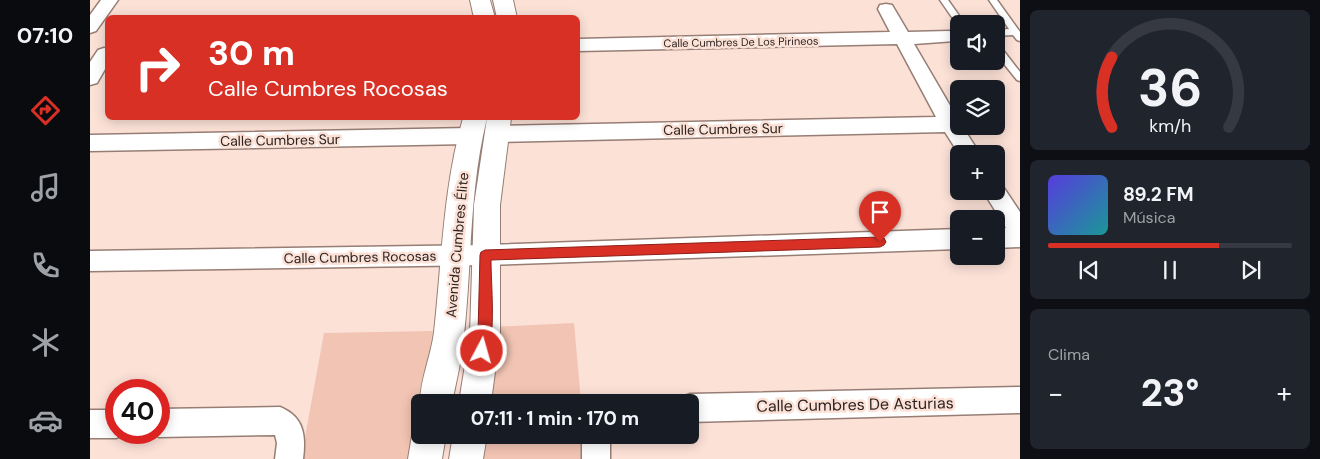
<!DOCTYPE html>
<html lang="es">
<meta charset="utf-8">
<style>
body{margin:0;font-family:"DM Sans",sans-serif;background:#20242c;color:#f1f3f6;height:100vh;display:flex;flex-direction:column;font-size:19px;white-space:nowrap}
*{box-sizing:border-box;margin:0}
p{font-size:16px;color:#9ea1a6}
.icon{flex:none;width:28px;height:28px;fill:none;stroke:currentColor;stroke-width:2;stroke-linecap:round;stroke-linejoin:round}
.map{position:relative;flex:1;overflow:hidden}
.sheet{display:flex;flex-direction:column;gap:10px;padding:10px;background:#0d0f14;width:300px}
.sheet>*{flex:none}
.top-card{position:absolute;left:15px;top:15px;width:475px;height:105px;border-radius:8px;box-shadow:0 2px 12px #0003;background:#d93025;color:#fff;overflow:hidden}
.fabs{position:absolute;left:860px;top:15px;display:grid;gap:10px}
.fabs a{display:grid;place-items:center;width:55px;height:55px;border-radius:8px;background:#171b24;box-shadow:0 2px 12px #0003;font-size:25px}
.speed{position:absolute;left:15px;top:379px;display:flex;gap:10px;font-size:25px;font-weight:700;text-align:center}
.speed>*{display:grid;place-content:center;width:65px;height:65px;border-radius:50%;background:#171b24;box-shadow:0 2px 12px #0003;line-height:1}
.speed .limit{border:8px solid #d22;background:#fff;color:#111}
.pin{position:absolute;display:grid;place-items:center;width:42px;height:42px;color:#fff;margin:-51px -21px;border-radius:50% 50% 50% 0;rotate:-45deg;box-shadow:0 0 5px #0007}
.pin .icon{rotate:45deg}
.me{position:absolute;width:55px;margin:-28px;rotate:6deg;stroke-linejoin:round;filter:drop-shadow(0 0 4px #0008)}
.turn{display:flex;align-items:center;gap:18px;height:105px;padding:0 20px;font-size:22px}
.turn .icon{width:65px;height:65px;stroke-width:2.5}
.turn b{display:block;font-size:35px;line-height:42px}
.big{font-size:38px;font-weight:700;line-height:1.1}
.sheet .card{flex:1;display:flex;flex-direction:column;justify-content:center;gap:8px;min-width:0;padding:0 18px;border-radius:8px;background:#20242c}
.sheet .dial{align-items:center;gap:0}
.dial svg{height:130px;overflow:visible;fill:none;stroke:#363941;stroke-width:7;stroke-linecap:round;text-anchor:middle}
.dial text{fill:#f1f3f6;stroke:none}
.song{display:flex;align-items:center;gap:15px}
.cover{width:60px;height:60px;border-radius:8px;background:linear-gradient(135deg,hsl(250 70% 55%),hsl(180 70% 35%))}
.played{height:5px;border-radius:2px;background:linear-gradient(90deg,#d93025 70%,#363941 70%)}
.keys{display:flex;justify-content:space-around;direction:ltr}
.heat{display:flex;justify-content:space-between;align-items:center;font-size:28px;direction:ltr}
.trip{position:absolute;left:321px;top:394px;width:288px;height:50px;border-radius:8px;background:#171b24;box-shadow:0 2px 12px #0003;font-weight:700;line-height:50px;text-align:center}
main{display:flex;flex:1;min-height:0}
.dock{display:flex;flex-direction:column;width:90px;justify-content:space-around;align-items:center;background:#090b0e;color:#9ea1a6}
.dock .icon{width:35px;height:35px}
.dock .active{color:#d93025}
.dock b{font-size:22px;color:#f1f3f6}
.map>svg:first-child{display:block}
.green{fill:#f2c4b3}
.lines{fill:none;stroke-linecap:round;stroke-linejoin:round}
.lane-casing{stroke:#967e75;stroke-width:3}
.street-casing{stroke:#967e75;stroke-width:3}
.secondary-casing{stroke:#967e75;stroke-width:2}
.lane{fill:#fff;fill-rule:evenodd}
.street{fill:#fff;fill-rule:evenodd}
.secondary{fill:#fff;fill-rule:evenodd}
.route{fill:#d93025;stroke:#8d1f18}
.labels{text-anchor:middle;stroke-width:5;stroke-linejoin:round;paint-order:stroke}
.far-street-label{font-size:11px;fill:#2e2421;stroke:#fce1d7}
.street-label{font-size:14px;fill:#2e2421;stroke:#fce1d7}
.near-street-label{font-size:16px;fill:#2e2421;stroke:#fce1d7}
</style>
<main>
<nav class="dock">
<b>07:10</b>
<svg class="icon active" aria-label="directions" viewBox="0 0 24 24"><path d="M12 3l9 9-9 9-9-9zM9 14v-3h6M13 9l2 2-2 2"/></svg>
<svg class="icon" aria-label="music" viewBox="0 0 24 24"><path d="M9 18V5l10-2v13"/><circle cx="6" cy="18" r="3"/><circle cx="16" cy="16" r="3"/></svg>
<svg class="icon" aria-label="phone" viewBox="0 0 24 24"><path d="M5 4h4l2 5-3 2q2 4 5 5l2-3 5 2v4C11 20 4 13 5 4z"/></svg>
<svg class="icon" aria-label="climate" viewBox="0 0 24 24"><path d="M12 3v18M4 7l16 10M4 17L20 7"/></svg>
<svg class="icon" aria-label="car" viewBox="0 0 24 24"><path d="M5 17H2v-5l4-1 3-4h7l3 4 3 1v5h-3M9 17h6M6 11h13"/><circle cx="7" cy="17" r="2"/><circle cx="17" cy="17" r="2"/></svg>
</nav>
<div class="map">
<svg width="930" height="459" viewBox="0 0 930 459">
<rect width="100%" height="100%" fill="#fce1d7"/>
<path class="green" d="M484,323L491,402H393L400,327Z
M343,331L320,459H211L234,333Z
M389,435H492L491,459H388Z"/>
<g class="lines">
<defs>
<path id="lane" d="M850,0H858L875,24H869L868,26Z
M899,0H907L930,32V41L927,40L923,35L906,36V30L919,29Z
M906,44L909,45L930,72V81L927,80L906,54Z"/>
<path id="street" d="M11,0H28L6,31L0,33V15Z
M796,4L802,5L818,32L859,31L865,33L868,37L865,41L824,44L869,121V126H872L890,154H869L855,132L406,142L399,139L396,134L399,129L406,126L846,117L807,44L488,51V39L800,32L788,9L790,5Z
M14,48L18,49V64L7,83L0,85V62L8,50Z
M379,128L386,131L389,136L386,141L379,144L0,151V135Z
M906,183L912,185L930,212V247L906,248V228H916L893,191H906Z
M869,229V249L395,265L0,271V251L395,245Z
M930,387V413L600,422V402H589L590,398L600,394Z
M190,407C214,417 216,435 213,459H185L187,443L185,435L69,437L59,432H69V409Z
M0,410H26V432L36,434L26,438H0Z
M492,435H520V459H492Z"/>
<path id="secondary" d="M380,0H400L405,18H384Z
M403,0H423L427,18H407Z
M373,118H397C379,190 382,262 374,335C372,357 367,380 362,402L330,403C330,380 341,356 344,332C352,260 353,188 373,118Z
M397,118H421L410,205V334L401,402H369L380,334L384,205Z
M330,422V435H356L352,459H318L322,435L327,423Z
M363,435H397L393,459H359Z"/>
</defs>
<use href="#lane" class="lane-casing"/>
<use href="#street" class="street-casing"/>
<use href="#secondary" class="secondary-casing"/>
<use href="#lane" class="lane"/>
<use href="#street" class="street"/>
<use href="#secondary" class="secondary"/>
</g>
<path class="route" d="M790,237L794,238L796,242L794,245L790,247L401,260C401,285 406,334 397,355L392,357L387,355L386,351L388,334L390,255L391,252L395,250Z"/>
<g class="labels">
<g class="far-street-label">
<text transform="translate(651 42) rotate(-1)" y="4">Calle Cumbres De Los Pirineos</text>
</g>
<g class="street-label">
<text transform="translate(633 129) rotate(-1)" y="5">Calle Cumbres Sur</text>
<text transform="translate(190 140) rotate(-1)" y="5">Calle Cumbres Sur</text>
<text transform="translate(367 245) rotate(-85)" y="5">Avenida Cumbres Élite</text>
<text transform="translate(270 257) rotate(-1)" y="5">Calle Cumbres Rocosas</text>
</g>
<g class="near-street-label">
<text transform="translate(765 404) rotate(-1)" y="6">Calle Cumbres De Asturias</text>
</g>
</g>
</svg>
<div class="fabs">
<a><svg class="icon" aria-label="sound" viewBox="0 0 24 24"><path d="M4 9h4l5-4v14l-5-4H4zM17 9q2 3 0 6"/></svg></a>
<a><svg class="icon" aria-label="layers" viewBox="0 0 24 24"><path d="M12 4l9 5-9 5-9-5zM3 14l9 5 9-5"/></svg></a>
<a>+</a>
<a>−</a>
</div>
<div class="speed"><div class="limit">40</div></div>
<div class="pin" style="left:790px;top:242px;background:#d93025"><svg class="icon" aria-label="arrive" viewBox="0 0 24 24"><path d="M6 21V4h12l-3 4 3 4H6"/></svg></div>
<svg class="me" style="left:392px;top:351px" viewBox="-20 -20 40 40"><circle r="17" fill="#d93025" stroke="#fff" stroke-width="3"/><path d="M0-11L8 9 0 5-8 9z" fill="#fff"/></svg>
<div class="trip">07:11 · 1 min · 170 m</div>
<div class="top-card">
<div class="turn"><svg class="icon" aria-label="right" viewBox="0 0 24 24"><path d="M7 20v-9h11M14 6l5 5-5 5"/></svg><div><b>30 m</b>Calle Cumbres Rocosas</div></div>
</div>
</div>
<section class="sheet">
<div class="card dial"><svg viewBox="0 0 100 80">
<path d="M14 69A42 42 0 1 1 86 69"/>
<path d="M14 69A42 42 0 0 1 14 26" stroke="#d93025"/>
<text x="50" y="56" font-size="32" font-weight="700">36</text>
<text x="50" y="72" font-size="11">km/h</text>
</svg></div>
<div class="card">
<div class="song"><i class="cover"></i><div><b>89.2 FM</b><p>Música</p></div></div>
<div class="played"></div>
<div class="keys"><svg class="icon" aria-label="previous" viewBox="0 0 24 24"><path d="M18 5L8 12l10 7zM5 5v14"/></svg><svg class="icon" aria-label="pause" viewBox="0 0 24 24"><path d="M8 5v14M16 5v14"/></svg><svg class="icon" aria-label="next" viewBox="0 0 24 24"><path d="M6 5l10 7-10 7zM19 5v14"/></svg></div>
</div>
<div class="card"><p>Clima</p>
<div class="heat"><a>−</a><b class="big">23°</b><a>+</a></div>
</div>
</section>
</main>
